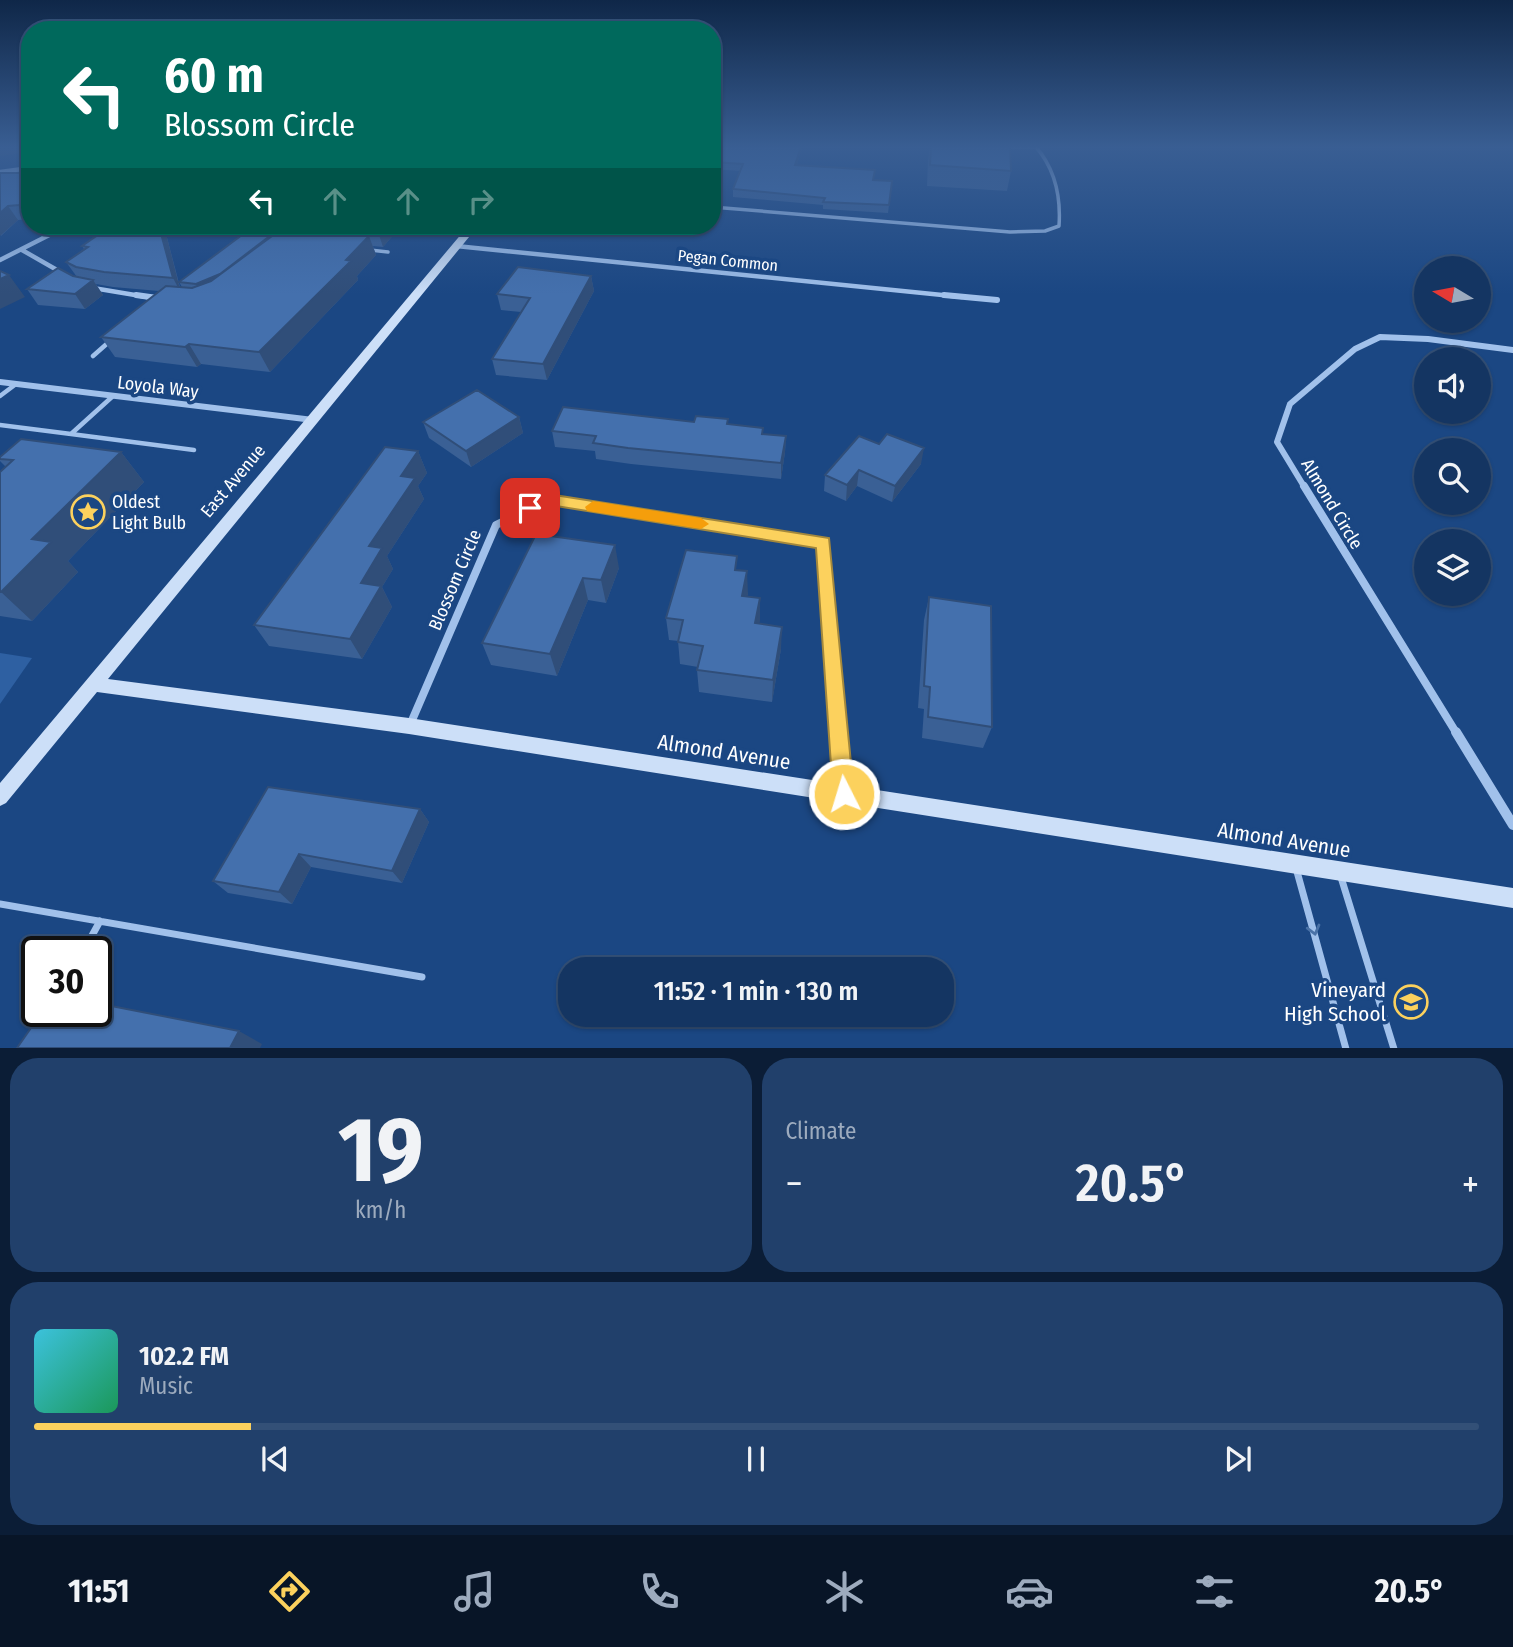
<!DOCTYPE html>
<meta charset="utf-8">
<style>
body{margin:0;font-family:"Fira Sans Condensed",sans-serif;background:#21406b;color:#f1f3f6;height:100vh;display:flex;flex-direction:column;font-size:26px;white-space:nowrap}
*{box-sizing:border-box;margin:0}
p{font-size:23px;color:#9dabbe}
.icon{flex:none;width:38px;height:38px;fill:none;stroke:currentColor;stroke-width:2;stroke-linecap:round;stroke-linejoin:round}
.map{position:relative;height:1048px;overflow:hidden}
.side{display:flex;flex-direction:column;gap:10px;padding:10px;background:#0b1d36;flex:1}
.side>*{flex:none}
.guide{position:absolute;left:21px;top:21px;width:700px;height:214px;border-radius:28px;box-shadow:0 2px 5px #0004,0 0 0 2px #335077;background:#00695c;color:#fff;overflow:hidden}
.needle{width:46px;rotate:280deg}
.tools{position:absolute;left:1414px;top:256px;display:grid;gap:14px}
.tools a{display:grid;place-items:center;width:77px;height:77px;border-radius:50%;background:#143562;box-shadow:0 2px 5px #0004,0 0 0 2px #335077;font-size:35px}
.speed{position:absolute;left:21px;top:936px;display:flex;gap:14px;font-size:35px;font-weight:700;text-align:center}
.speed>*{display:grid;place-content:center;width:91px;height:91px;border-radius:50%;background:#143562;box-shadow:0 2px 5px #0004,0 0 0 2px #335077;line-height:1}
.speed .limit{border:4px solid #111;border-radius:10px;background:#fff;color:#111}
.pin{position:absolute;display:grid;place-items:center;width:60px;height:60px;color:#fff;margin:-30px;border-radius:14px;box-shadow:0 4px 10px #0006}
.me{position:absolute;width:77px;margin:-38px;rotate:355deg;stroke-linejoin:round;filter:drop-shadow(0 0 5px #0008)}
.turn{display:flex;align-items:center;gap:24px;height:147px;padding:0 28px;font-size:32px}
.turn .icon{width:91px;height:91px;stroke-width:2.5}
.turn b{display:block;font-size:49px;line-height:60px}
.lanes{display:flex;align-items:center;height:66px;padding:0 28px;background:#0003;justify-content:center;gap:35px;direction:ltr}
.lanes .off{opacity:.35}
.big{font-size:52px;font-weight:600;line-height:1.1}
.side .tile{flex:1;display:flex;flex-direction:column;justify-content:center;gap:10px;min-width:0;padding:0 24px;border-radius:28px;background:#21406b}
.side .dial{align-items:center;gap:0}
.dial b{font-size:91px;line-height:1}
.song{display:flex;align-items:center;gap:21px}
.cover{width:84px;height:84px;border-radius:10px;background:linear-gradient(135deg,hsl(190 70% 55%),hsl(150 70% 35%))}
.played{height:7px;border-radius:4px;background:linear-gradient(90deg,#fcd15d 15%,#335077 15%)}
.keys{display:flex;justify-content:space-around;direction:ltr}
.heat{display:flex;justify-content:space-between;align-items:center;font-size:38px;direction:ltr}
.side .tiles{flex:1;display:grid;gap:10px;grid-template-columns:1fr 1fr}
.tile:last-child{grid-column:span 2}
.trip{position:absolute;left:558px;top:957px;width:396px;height:70px;border-radius:28px;background:#143562;box-shadow:0 2px 5px #0004,0 0 0 2px #335077;font-weight:600;line-height:70px;text-align:center}
.tab-bar{display:flex;height:112px;justify-content:space-around;align-items:center;background:#081527;color:#9dabbe}
.tab-bar .icon{width:49px;height:49px}
.tab-bar .active{color:#fcd15d}
.tab-bar b{font-size:32px;color:#f1f3f6}
.map>svg:first-child{display:block}
.green{fill:#2e60a2}
.lines{fill:none;stroke-linecap:round;stroke-linejoin:round}
.lane-far2{stroke:#a1c1eb;stroke-width:3.5}
.lane-far1{stroke:#a1c1eb;stroke-width:4.5}
.lane{stroke:#a1c1eb;stroke-width:7}
.street-far3{stroke:#a1c1eb;stroke-width:4.5}
.street-far2{stroke:#a1c1eb;stroke-width:6}
.street-far1{stroke:#a1c1eb;stroke-width:8}
.street{stroke:#a1c1eb;stroke-width:10}
.secondary{fill:#ccdff8;fill-rule:evenodd}
.wall{fill:#3a6095}
.shaded-wall{fill:#304e79}
.building{fill:#4470ad;stroke:#304e79;stroke-width:2}
.oneway{stroke:#4a72a7}
.route{fill:#fcd15d;stroke:#a4883c;stroke-width:2}
.slow{fill:#f59e0b}
.labels{text-anchor:middle;stroke-width:7;stroke-linejoin:round;paint-order:stroke}
.far-street-label{font-size:16px;fill:#fff;stroke:#1b4783}
.street-label{font-size:18px;fill:#fff;stroke:#1b4783}
.poi-label{font-size:18px;fill:#fff;stroke:#1b4783;text-anchor:start}
.near-street-label{font-size:21px;fill:#fff;stroke:#1b4783}
.near-poi-label{font-size:21px;fill:#fff;stroke:#1b4783;text-anchor:end}
</style>
<div class="map">
<svg width="1513" height="1049" viewBox="0 0 1513 1049">
<rect width="100%" height="100%" fill="#1b4783"/>
<path class="green" d="M0,653L32,658L0,704Z"/>
<g class="lines">
<path class="lane-far2" d="M991,147H1036
M712,207L1010,232L1045,231L1059,226C1061,197 1055,169 1036,147
M370,250L388,252"/>
<path class="lane-far1" d="M93,356L110,341
M0,396L16,384
M113,396L71,434L194,450
M0,425L71,434"/>
<path class="lane" d="M1296,868L1346,1049
M1340,874L1394,1049
M0,904L422,977
M83,952L100,921"/>
<path class="street-far3" d="M0,172L30,168
M297,235L309,226
M456,246L962,297
M22,250L64,274
M0,260L67,226
M93,288L147,297"/>
<path class="street-far2" d="M136,295L157,298
M944,295L997,300
M0,382L313,420
M1305,488L1277,442L1290,404L1355,349L1380,337L1428,339L1513,350"/>
<path class="street-far1" d="M1304,486L1457,734
M410,725L496,525L548,500L823,543L839,734"/>
<path class="street" d="M839,732L844,794
M1456,732L1513,825"/>
<path class="secondary" d="M468,226H478L108,679L409,718L1513,888V908L409,734L97,692L6,803L0,806V783Z"/>
</g>
<path class="wall" d="M712,147H801L800,153L797,165L874,180L892,181L888,213L823,209V205L733,197V189L741,171L712,169Z
M930,147H1010L1011,171L1007,191L927,186L928,160Z
M0,173L29,219L18,220L1,236Z
M111,226H164L180,287H182L179,282L280,230L336,233L335,228L337,226H401L383,247L373,246L376,255L357,276L358,280L270,372L201,364L197,367L115,357L101,337L159,291L113,287L96,284L103,295L85,309L38,305L27,289L73,276L77,277L66,262L84,249L82,246Z
M591,276L594,291L547,380L496,375L492,359L521,312L501,310L497,294Z
M519,417L523,433L471,467L429,438L423,422Z
M694,422L763,428V434L786,436L785,452L781,479L631,464L596,459L595,451L555,447L552,431Z
M859,436L921,464L892,502L857,486L846,501L824,491L825,475Z
M418,451L427,473L418,486L424,499L387,556L393,569L382,587L392,607L362,659L269,646L254,625Z
M121,452L144,482L68,561L78,572L32,621L0,616V472L6,467L0,461V457Z
M536,534L619,568L606,603L588,600L557,676L491,665L482,643Z
M738,570L748,594L747,596L760,598L759,624L781,649L772,702L699,692L697,670L698,667L680,664L678,641L669,640L666,618Z
M929,597L992,727L983,748L922,738L924,709L918,708L924,620Z
M420,809L429,822L402,883L311,867L292,904L228,893L213,881Z"/>
<path class="shaded-wall" d="M0,147H30V152L0,156Z
M801,147L800,153L795,172V165Z
M30,195V219H29L19,205Z
M8,206L18,220L0,236V213Z
M159,226H164L181,293L173,278Z
M384,226H401L383,247L378,232Z
M279,229L284,240L202,296L196,284Z
M369,236L376,255L357,276L358,280L270,372L259,352Z
M9,275L25,297L0,309V279Z
M591,276L594,291L547,380L543,364Z
M93,280L103,295L85,309L75,294Z
M189,344L201,364L197,367L185,347Z
M519,417L523,433L471,467L466,451Z
M786,436L785,452L781,479V463Z
M924,448L921,464L892,502L895,486Z
M418,451L427,473L418,486L424,499L387,556L393,569L382,587L392,607L362,659L350,639L369,546L401,476Z
M121,452L144,482L68,561L78,572L32,621L1,592L32,539Z
M859,470L857,486L846,501L847,485Z
M615,545L619,568L606,603L601,580Z
M747,571L748,594L743,618L742,596Z
M583,578L588,600L557,676L550,654Z
M760,598V621L755,646V623Z
M782,627L781,649L772,702L773,680Z
M420,809L429,822L402,883L392,871Z
M299,854L311,867L292,904L279,892Z
M239,1031L262,1044L260,1048H230Z"/>
<path class="building" d="M712,147H801L795,165L875,170L873,180L892,181L889,205L823,202L825,198L733,189L743,164L712,162Z
M931,147H1010L1011,171L930,165Z
M0,173H30V195L19,205L8,206L0,213Z
M111,226H159L173,278L104,272L76,267L66,262L88,247L82,246Z
M254,226L279,229L220,274L196,284L179,282Z
M337,226H384L378,232L335,228Z
M283,228L369,236L346,260L351,261L259,352L189,344L185,347L101,337L166,286L192,288L211,281Z
M518,267L591,276L543,364L492,359L530,298L497,294Z
M58,268L73,276L93,280L75,294L27,289Z
M0,271L9,275L0,279Z
M477,390L519,417L466,451L423,422Z
M563,407L694,422L696,416L728,419L727,424L763,428L762,434L786,436L781,463L628,448L593,443L596,436L552,431Z
M887,434L924,448L895,486L859,470L847,485L825,475L859,436L879,444Z
M21,439L121,452L32,539L51,542L1,592H0V472L13,460L0,459V457Z
M385,447L418,451L401,476L415,478L369,546L382,548L361,583L381,586L350,639L254,625Z
M536,534L615,545L601,580L583,578L550,654L482,643Z
M686,550L737,556L735,570L747,571L742,596L760,598L755,623L782,627L773,680L697,670L703,646L678,642L683,620L666,618Z
M929,597L991,606L992,727L928,717L930,687L924,686Z
M268,787L420,809L392,871L299,854L279,892L213,881Z
M96,1003L239,1031L230,1048H17L42,1012H96Z"/>
<defs><path id="oneway-chevron" d="M-2-3.5L2.5 0L-2 3.5" fill="none" stroke-width="1.6" stroke-linecap="round" stroke-linejoin="round" transform="scale(1.75)"/></defs>
<use class="oneway" href="#oneway-chevron" transform="translate(1314 930) rotate(75)"/>
<linearGradient id="sky" x2="0" y2="1"><stop stop-color="#0f2748"/><stop offset="0.5" stop-color="#395e93"/><stop offset="1" stop-color="#395e93" stop-opacity="0"/></linearGradient>
<rect width="1513" height="294" fill="url(#sky)"/>
<path class="route" d="M548,494L829,538L854,794L851,801L844,804L836,801L833,794L816,548L550,505L530,514L525,512V504Z"/>
<path class="slow" d="M593,501L701,518L709,524L701,529L587,511L585,507Z"/>
<defs>
<symbol id="sight-ring" viewBox="-11 -11 22 22"><circle r="9.5" fill="#1b4783" stroke="#fcd15d" stroke-width="1.5"/><path d="M0-6L1.8-2.2L6-1.7L2.9 1.2L3.7 5.4L0 3.3L-3.7 5.4L-2.9 1.2L-6-1.7L-1.8-2.2Z" fill="#fcd15d"/></symbol>
<symbol id="school-ring" viewBox="-11 -11 22 22"><circle r="9.5" fill="#1b4783" stroke="#fcd15d" stroke-width="1.5"/><path d="M0-5L7-2L0 1L-7-2ZM-4 1L0 2.5L4 1V4Q0 6-4 4Z" fill="#fcd15d"/></symbol>
</defs>
<g fill-rule="evenodd">
<use href="#sight-ring" x="69" y="493" width="38" height="38"/>
<use href="#school-ring" x="1392" y="983" width="38" height="38"/>
</g>
<g class="labels">
<g class="far-street-label">
<text transform="translate(728 260) rotate(6)" y="6">Pegan Common</text>
</g>
<g class="street-label">
<text transform="translate(158 387) rotate(7)" y="6">Loyola Way</text>
<text transform="translate(233 481) rotate(-50)" y="6">East Avenue</text>
<text transform="translate(1332 504) rotate(59)" y="6">Almond Circle</text>
<text transform="translate(455 580) rotate(-67)" y="6">Blossom Circle</text>
</g>
<g class="poi-label">
<text x="112" y="508">Oldest<tspan x="112" dy="21">Light Bulb</tspan></text>
</g>
<g class="near-street-label">
<text transform="translate(724 752) rotate(9)" y="7">Almond Avenue</text>
<text transform="translate(1284 840) rotate(9)" y="7">Almond Avenue</text>
</g>
<g class="near-poi-label">
<text x="1386" y="997">Vineyard<tspan x="1386" dy="24">High School</tspan></text>
</g>
</g>
</svg>
<div class="tools">
<a><svg class="needle" viewBox="-14 -14 28 28"><path d="M0-13l5 13h-10z" fill="#e53935"/><path d="M0 13l5-13h-10z" fill="#9dabbe"/></svg></a>
<a><svg class="icon" aria-label="sound" viewBox="0 0 24 24"><path d="M4 9h4l5-4v14l-5-4H4zM17 9q2 3 0 6"/></svg></a>
<a><svg class="icon" aria-label="search" viewBox="0 0 24 24"><circle cx="10" cy="10" r="6"/><path d="M15 15l6 6"/></svg></a>
<a><svg class="icon" aria-label="layers" viewBox="0 0 24 24"><path d="M12 4l9 5-9 5-9-5zM3 14l9 5 9-5"/></svg></a>
</div>
<div class="speed"><div class="limit">30</div></div>
<div class="pin" style="left:530px;top:508px;background:#d93025"><svg class="icon" aria-label="arrive" viewBox="0 0 24 24"><path d="M6 21V4h12l-3 4 3 4H6"/></svg></div>
<svg class="me" style="left:844px;top:794px" viewBox="-20 -20 40 40"><circle r="17" fill="#fcd15d" stroke="#fff" stroke-width="3"/><path d="M0-11L8 9 0 5-8 9z" fill="#fff"/></svg>
<div class="trip">11:52 · 1 min · 130 m</div>
<div class="guide">
<div class="turn"><svg class="icon" aria-label="left" viewBox="0 0 24 24"><path d="M17 20v-9H6M10 6l-5 5 5 5"/></svg><div><b>60 m</b>Blossom Circle</div></div>
<div class="lanes"><svg class="icon" aria-label="left" viewBox="0 0 24 24"><path d="M17 20v-9H6M10 6l-5 5 5 5"/></svg><svg class="icon off" aria-label="ahead" viewBox="0 0 24 24"><path d="M12 20V5M6 11l6-6 6 6"/></svg><svg class="icon off" aria-label="ahead" viewBox="0 0 24 24"><path d="M12 20V5M6 11l6-6 6 6"/></svg><svg class="icon off" aria-label="right" viewBox="0 0 24 24"><path d="M7 20v-9h11M14 6l5 5-5 5"/></svg></div>
</div>
</div>
<section class="side">
<div class="tiles">
<div class="tile dial"><b>19</b><p>km/h</p></div>
<div class="tile"><p>Climate</p>
<div class="heat"><a>−</a><b class="big">20.5°</b><a>+</a></div>
</div>
<div class="tile">
<div class="song"><i class="cover"></i><div><b>102.2 FM</b><p>Music</p></div></div>
<div class="played"></div>
<div class="keys"><svg class="icon" aria-label="previous" viewBox="0 0 24 24"><path d="M18 5L8 12l10 7zM5 5v14"/></svg><svg class="icon" aria-label="pause" viewBox="0 0 24 24"><path d="M8 5v14M16 5v14"/></svg><svg class="icon" aria-label="next" viewBox="0 0 24 24"><path d="M6 5l10 7-10 7zM19 5v14"/></svg></div>
</div>
</div>
</section>
<nav class="tab-bar">
<b>11:51</b>
<svg class="icon active" aria-label="directions" viewBox="0 0 24 24"><path d="M12 3l9 9-9 9-9-9zM9 14v-3h6M13 9l2 2-2 2"/></svg>
<svg class="icon" aria-label="music" viewBox="0 0 24 24"><path d="M9 18V5l10-2v13"/><circle cx="6" cy="18" r="3"/><circle cx="16" cy="16" r="3"/></svg>
<svg class="icon" aria-label="phone" viewBox="0 0 24 24"><path d="M5 4h4l2 5-3 2q2 4 5 5l2-3 5 2v4C11 20 4 13 5 4z"/></svg>
<svg class="icon" aria-label="climate" viewBox="0 0 24 24"><path d="M12 3v18M4 7l16 10M4 17L20 7"/></svg>
<svg class="icon" aria-label="car" viewBox="0 0 24 24"><path d="M5 17H2v-5l4-1 3-4h7l3 4 3 1v5h-3M9 17h6M6 11h13"/><circle cx="7" cy="17" r="2"/><circle cx="17" cy="17" r="2"/></svg>
<svg class="icon" aria-label="filters" viewBox="0 0 24 24"><path d="M4 7h16M4 17h16"/><circle cx="9" cy="7" r="2"/><circle cx="15" cy="17" r="2"/></svg>
<b>20.5°</b>
</nav>
